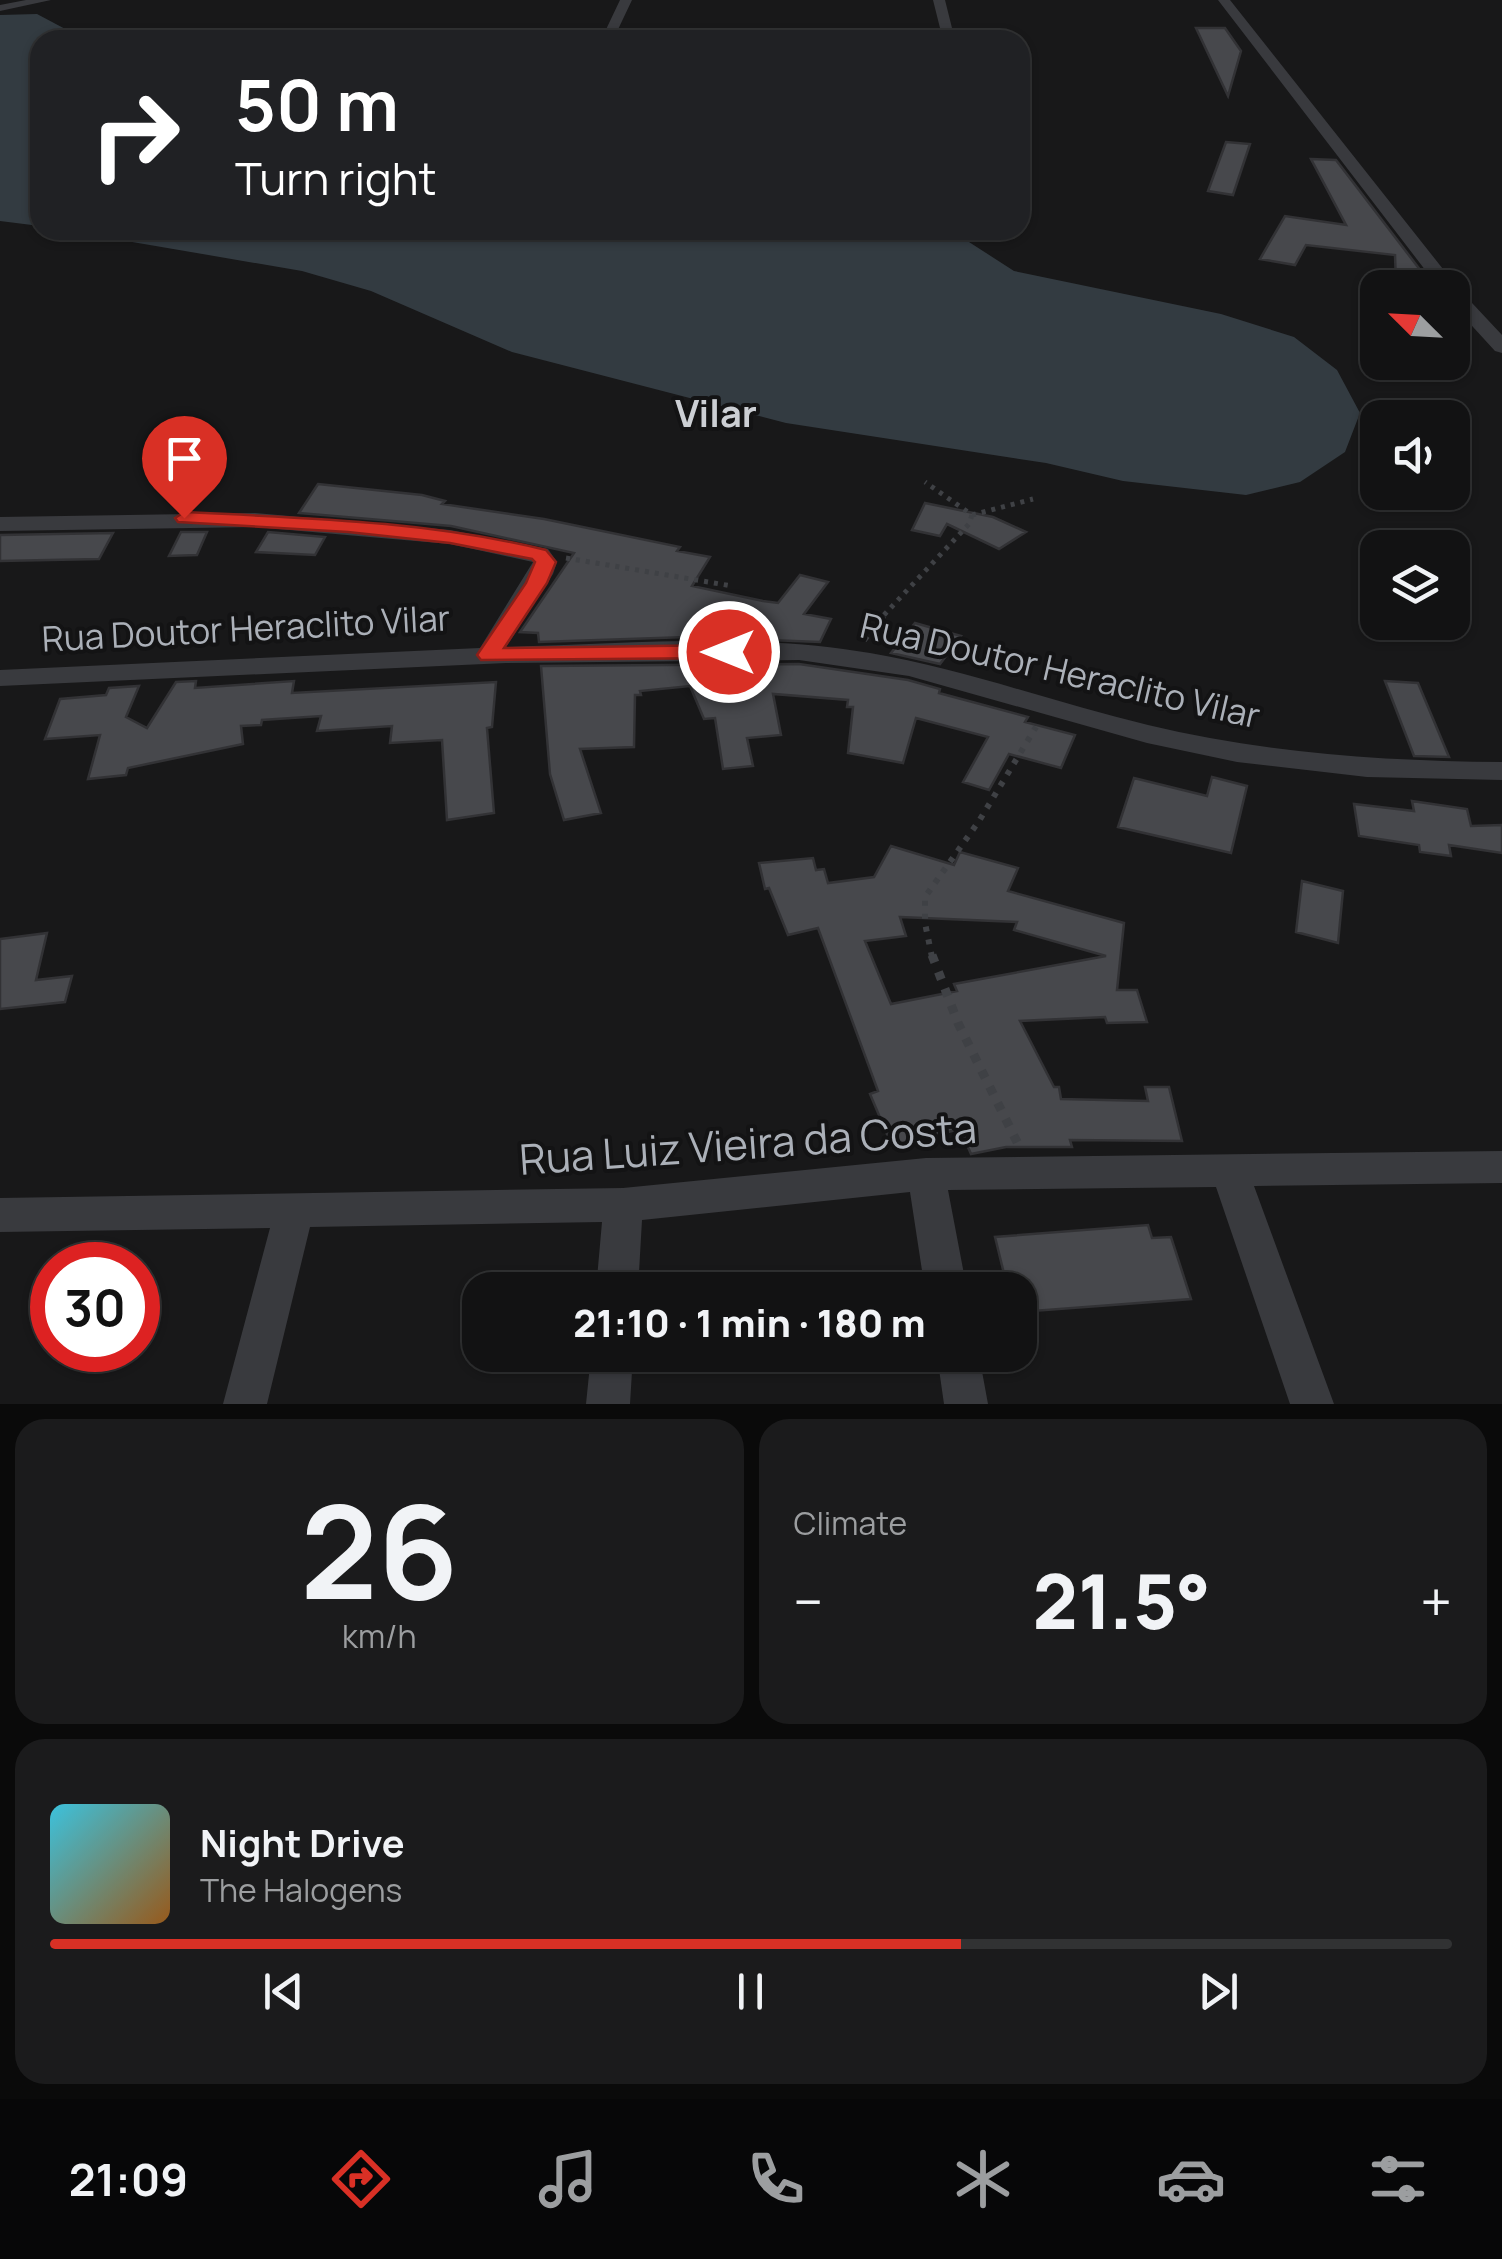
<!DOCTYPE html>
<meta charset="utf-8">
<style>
body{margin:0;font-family:Manrope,sans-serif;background:#1b1b1c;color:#f1f3f6;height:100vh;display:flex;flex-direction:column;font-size:38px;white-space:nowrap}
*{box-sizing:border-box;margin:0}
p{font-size:32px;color:#9c9ea0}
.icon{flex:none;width:55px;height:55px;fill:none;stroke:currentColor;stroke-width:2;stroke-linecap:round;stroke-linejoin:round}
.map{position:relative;height:1404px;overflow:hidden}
.drawer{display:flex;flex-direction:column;gap:15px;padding:15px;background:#0a0a0a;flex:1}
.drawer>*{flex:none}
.hud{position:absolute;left:30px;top:30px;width:1000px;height:210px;border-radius:30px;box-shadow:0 2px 8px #0004,0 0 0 2px #313233;background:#202124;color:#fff;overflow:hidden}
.needle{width:65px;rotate:294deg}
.fabs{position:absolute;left:1360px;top:270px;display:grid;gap:20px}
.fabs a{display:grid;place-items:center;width:110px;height:110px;border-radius:20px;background:#121213;box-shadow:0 2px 8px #0004,0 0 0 2px #313233;font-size:50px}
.speed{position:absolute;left:30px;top:1242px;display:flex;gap:20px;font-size:50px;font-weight:700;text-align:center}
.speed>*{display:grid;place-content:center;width:130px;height:130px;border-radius:50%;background:#121213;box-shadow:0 2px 8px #0004,0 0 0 2px #313233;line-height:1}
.speed .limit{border:15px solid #d22;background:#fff;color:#111}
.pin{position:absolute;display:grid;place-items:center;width:85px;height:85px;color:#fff;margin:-102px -42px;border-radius:50% 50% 50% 0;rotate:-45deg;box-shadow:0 0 10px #0007}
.pin .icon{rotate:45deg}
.me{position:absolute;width:110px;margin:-55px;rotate:270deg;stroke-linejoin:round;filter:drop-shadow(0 0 8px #0008)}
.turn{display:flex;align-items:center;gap:35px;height:210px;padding:0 40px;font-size:45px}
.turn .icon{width:130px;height:130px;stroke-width:2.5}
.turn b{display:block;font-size:70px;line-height:85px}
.big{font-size:75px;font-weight:800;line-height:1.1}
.drawer .widget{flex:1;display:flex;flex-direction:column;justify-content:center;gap:15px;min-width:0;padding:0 35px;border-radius:30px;background:#1b1b1c}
.drawer .dial{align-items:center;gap:0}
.dial b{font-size:130px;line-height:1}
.song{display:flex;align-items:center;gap:30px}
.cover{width:120px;height:120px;border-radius:15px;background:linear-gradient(135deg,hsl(190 70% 55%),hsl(30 70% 35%))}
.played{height:10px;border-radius:5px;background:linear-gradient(90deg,#d93025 65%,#313233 65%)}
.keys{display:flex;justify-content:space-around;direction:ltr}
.heat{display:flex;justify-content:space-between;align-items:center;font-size:55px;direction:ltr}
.drawer .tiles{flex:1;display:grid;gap:15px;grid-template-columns:1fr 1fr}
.widget:last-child{grid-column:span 2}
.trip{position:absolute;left:462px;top:1272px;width:575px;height:100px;border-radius:30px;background:#121213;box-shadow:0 2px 8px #0004,0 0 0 2px #313233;font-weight:800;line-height:100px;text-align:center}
.menu{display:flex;height:160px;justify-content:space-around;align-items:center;background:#070708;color:#9c9ea0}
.menu .icon{width:70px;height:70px}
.menu .selected{color:#d93025}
.menu b{font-size:45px;color:#f1f3f6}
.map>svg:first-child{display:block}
.water{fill:#333b41}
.building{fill:#47484c;stroke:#323235;stroke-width:2.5;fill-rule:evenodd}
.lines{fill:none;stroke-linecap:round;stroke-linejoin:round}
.path-far2{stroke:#3f4145;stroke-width:5;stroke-dasharray:4 6;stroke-linecap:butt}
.path-far1{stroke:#3f4145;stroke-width:6;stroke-dasharray:5 8;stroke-linecap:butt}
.path{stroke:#3f4145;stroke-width:9;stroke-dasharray:8 10;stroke-linecap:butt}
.street{fill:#393a3e;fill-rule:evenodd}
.route{fill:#d93025;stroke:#8d1f18;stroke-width:2.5}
.labels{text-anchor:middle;stroke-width:8;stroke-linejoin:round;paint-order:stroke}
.street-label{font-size:35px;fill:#abb0b8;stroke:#131314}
.far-district-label{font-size:38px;font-weight:bold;fill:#cccfd4;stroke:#131314}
.near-street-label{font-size:42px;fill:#abb0b8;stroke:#131314}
</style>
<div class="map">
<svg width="1502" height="1404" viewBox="0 0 1502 1404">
<rect width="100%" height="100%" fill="#181819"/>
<path class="water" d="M37,14L86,40H40V226L0,221V15Z
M62,230H938L969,242L1014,271L1221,314L1294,337L1337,370L1360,413L1345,452L1300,482L1246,495L1123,481L1046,463L786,423L512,352L371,291L302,271Z"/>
<path class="building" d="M1196,28H1225L1241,51L1228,96Z
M1226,142L1250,144L1233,195L1208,191Z
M1311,159L1336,160L1434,288L1396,284L1395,255L1306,245L1295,265L1260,259L1285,216L1346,225Z
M318,484L422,495L445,501L442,504L544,519L680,547L677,551L710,557L692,586L763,601L778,603L800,575L828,582L804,614L831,619L820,642L688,637L539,642L538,633L520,632L574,553L451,526L299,513Z
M925,503L993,517L1026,532L999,549L947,524L940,536L912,530Z
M181,532H207L197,555L169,556Z
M268,532L325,537L315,555L256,552Z
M113,533L99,559L0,561V535Z
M915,623L961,636L940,664L891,653Z
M799,664L908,680L940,689L939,693L1028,717L1025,722L1075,735L1061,768L1009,754L989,790L963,782L988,737L916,718L903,763L848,753L853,707H847L848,700L773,694L781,735L747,738L753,766L723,769L715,718L704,719L690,686L640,691L641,695H635L634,747L580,749L601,813L564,820L550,774L541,666Z
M196,681L195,688L294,681L292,693L496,682L492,727L487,728L494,813L447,820L442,740L390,743L392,726L317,731L321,716L262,720L261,725L241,726L243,744L128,768L126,775L88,779L100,735L45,739L60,699L106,695L109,688L139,686L126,717L147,728L176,682Z
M1385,681L1418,683L1449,757L1414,756Z
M1212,777L1247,786L1231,853L1118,827L1134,778L1207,796Z
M1412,801L1467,809L1471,826L1502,825V853L1449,845L1451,856L1420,852L1419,845L1359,836L1354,804L1414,811Z
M891,846L954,865L960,852L1018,868L1008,891L1124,923L1117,990H1137L1147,1022L1107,1023L1105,1017L1020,1021L1054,1087H1059L1061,1099L1148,1101L1145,1087H1169L1182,1141L1070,1140L1072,1147H1006L971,1154L960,1129L892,1146L870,1094L878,1091L818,928L788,935L769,888L765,889L759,863L813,858L816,870L824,869L828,883L874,877ZM900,917L1017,922L1014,930L1106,956L954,984L957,991L891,1004L865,941L906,936Z
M1302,881L1343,891L1338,943L1296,932Z
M47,933L36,980L72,976L65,1002L0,1009V939Z
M1148,1225L1152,1238L1171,1237L1191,1299L1020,1312V1290H1008L995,1237Z"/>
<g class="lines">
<path class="path-far2" d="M972,515L1033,499
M566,558L732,586
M884,615L969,524L972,515L925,482"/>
<path class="path-far1" d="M864,640L886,613
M932,957L925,923V897L979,821L1036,727"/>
<path class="path" d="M932,955L958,1023L1019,1146"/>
<path class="street" d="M26,0H51L0,11V5Z
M620,0H632L613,40H601Z
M933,0H945L955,40H943Z
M1218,0H1230L1458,288L1502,335V353L1495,351L1452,304V288H1439Z
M255,513L450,530L548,549L557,562L553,574L506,647C626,644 751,632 870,653C965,669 1055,703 1148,725C1265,753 1383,761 1502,762V780L1367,777L1237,762L1147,743L909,676L799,660L506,663L0,686V670L480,648L533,562L450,544L255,527L0,531V517Z
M1502,1151V1183L1254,1186L1334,1404H1290L1216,1187L948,1190L967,1290H925L910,1192L642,1220L638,1290H596L602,1222L310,1227L267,1404H223L270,1228L0,1232V1198L623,1188L926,1158Z
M591,1355H633L630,1404H586Z
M937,1355H979L988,1404H944Z"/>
</g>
<path class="route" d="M184,512C305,518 428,521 546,550L556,562L547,583L504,648L729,645L740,652L729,658L481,660L477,655L526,583L535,562L532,559L450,543L348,532L178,522L175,518Z"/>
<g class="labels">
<g class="street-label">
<text transform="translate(246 629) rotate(-3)" y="12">Rua Doutor Heraclito Vilar</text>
<text transform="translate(1060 671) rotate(13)" y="12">Rua Doutor Heraclito Vilar</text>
</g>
<g class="far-district-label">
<text x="716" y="427">Vilar</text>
</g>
<g class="near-street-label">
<text transform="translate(748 1144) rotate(-4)" y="15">Rua Luiz Vieira da Costa</text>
</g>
</g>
</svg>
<div class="fabs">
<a><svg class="needle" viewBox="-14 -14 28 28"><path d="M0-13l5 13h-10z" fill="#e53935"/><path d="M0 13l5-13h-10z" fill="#9c9ea0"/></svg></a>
<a><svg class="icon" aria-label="sound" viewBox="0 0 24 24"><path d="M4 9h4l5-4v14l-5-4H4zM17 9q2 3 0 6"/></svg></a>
<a><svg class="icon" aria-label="layers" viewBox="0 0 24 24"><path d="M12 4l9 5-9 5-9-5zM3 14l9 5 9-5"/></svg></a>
</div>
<div class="speed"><div class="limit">30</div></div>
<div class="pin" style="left:184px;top:518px;background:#d93025"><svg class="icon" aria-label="arrive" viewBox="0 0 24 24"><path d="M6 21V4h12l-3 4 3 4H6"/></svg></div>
<svg class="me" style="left:729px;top:652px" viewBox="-20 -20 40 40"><circle r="17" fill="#d93025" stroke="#fff" stroke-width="3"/><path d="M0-11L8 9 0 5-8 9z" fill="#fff"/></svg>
<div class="trip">21:10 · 1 min · 180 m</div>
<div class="hud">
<div class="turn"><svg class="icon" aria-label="right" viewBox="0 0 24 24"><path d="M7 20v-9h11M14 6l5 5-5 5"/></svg><div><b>50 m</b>Turn right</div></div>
</div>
</div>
<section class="drawer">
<div class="tiles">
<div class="widget dial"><b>26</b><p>km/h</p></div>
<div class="widget"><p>Climate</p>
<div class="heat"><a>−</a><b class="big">21.5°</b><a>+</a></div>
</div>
<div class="widget">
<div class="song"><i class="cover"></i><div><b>Night Drive</b><p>The Halogens</p></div></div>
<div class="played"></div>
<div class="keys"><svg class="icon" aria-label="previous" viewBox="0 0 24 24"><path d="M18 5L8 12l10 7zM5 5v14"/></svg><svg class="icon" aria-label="pause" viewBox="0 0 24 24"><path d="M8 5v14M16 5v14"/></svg><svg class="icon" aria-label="next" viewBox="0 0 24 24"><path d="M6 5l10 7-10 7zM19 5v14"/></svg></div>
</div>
</div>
</section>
<nav class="menu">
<b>21:09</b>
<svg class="icon selected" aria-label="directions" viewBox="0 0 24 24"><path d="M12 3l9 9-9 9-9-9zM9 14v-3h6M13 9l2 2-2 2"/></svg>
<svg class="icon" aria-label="music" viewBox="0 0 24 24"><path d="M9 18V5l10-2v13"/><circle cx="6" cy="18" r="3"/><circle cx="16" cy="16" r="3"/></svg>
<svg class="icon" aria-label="phone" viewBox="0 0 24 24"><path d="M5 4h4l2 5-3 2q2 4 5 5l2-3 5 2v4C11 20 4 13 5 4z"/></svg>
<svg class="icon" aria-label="climate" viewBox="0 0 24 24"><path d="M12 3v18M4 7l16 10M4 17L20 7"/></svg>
<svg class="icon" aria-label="car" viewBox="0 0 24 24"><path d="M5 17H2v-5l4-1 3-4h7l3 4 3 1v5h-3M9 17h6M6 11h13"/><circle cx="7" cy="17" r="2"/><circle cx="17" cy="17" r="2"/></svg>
<svg class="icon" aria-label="filters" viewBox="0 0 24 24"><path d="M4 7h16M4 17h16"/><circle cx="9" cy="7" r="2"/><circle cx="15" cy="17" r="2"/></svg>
</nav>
